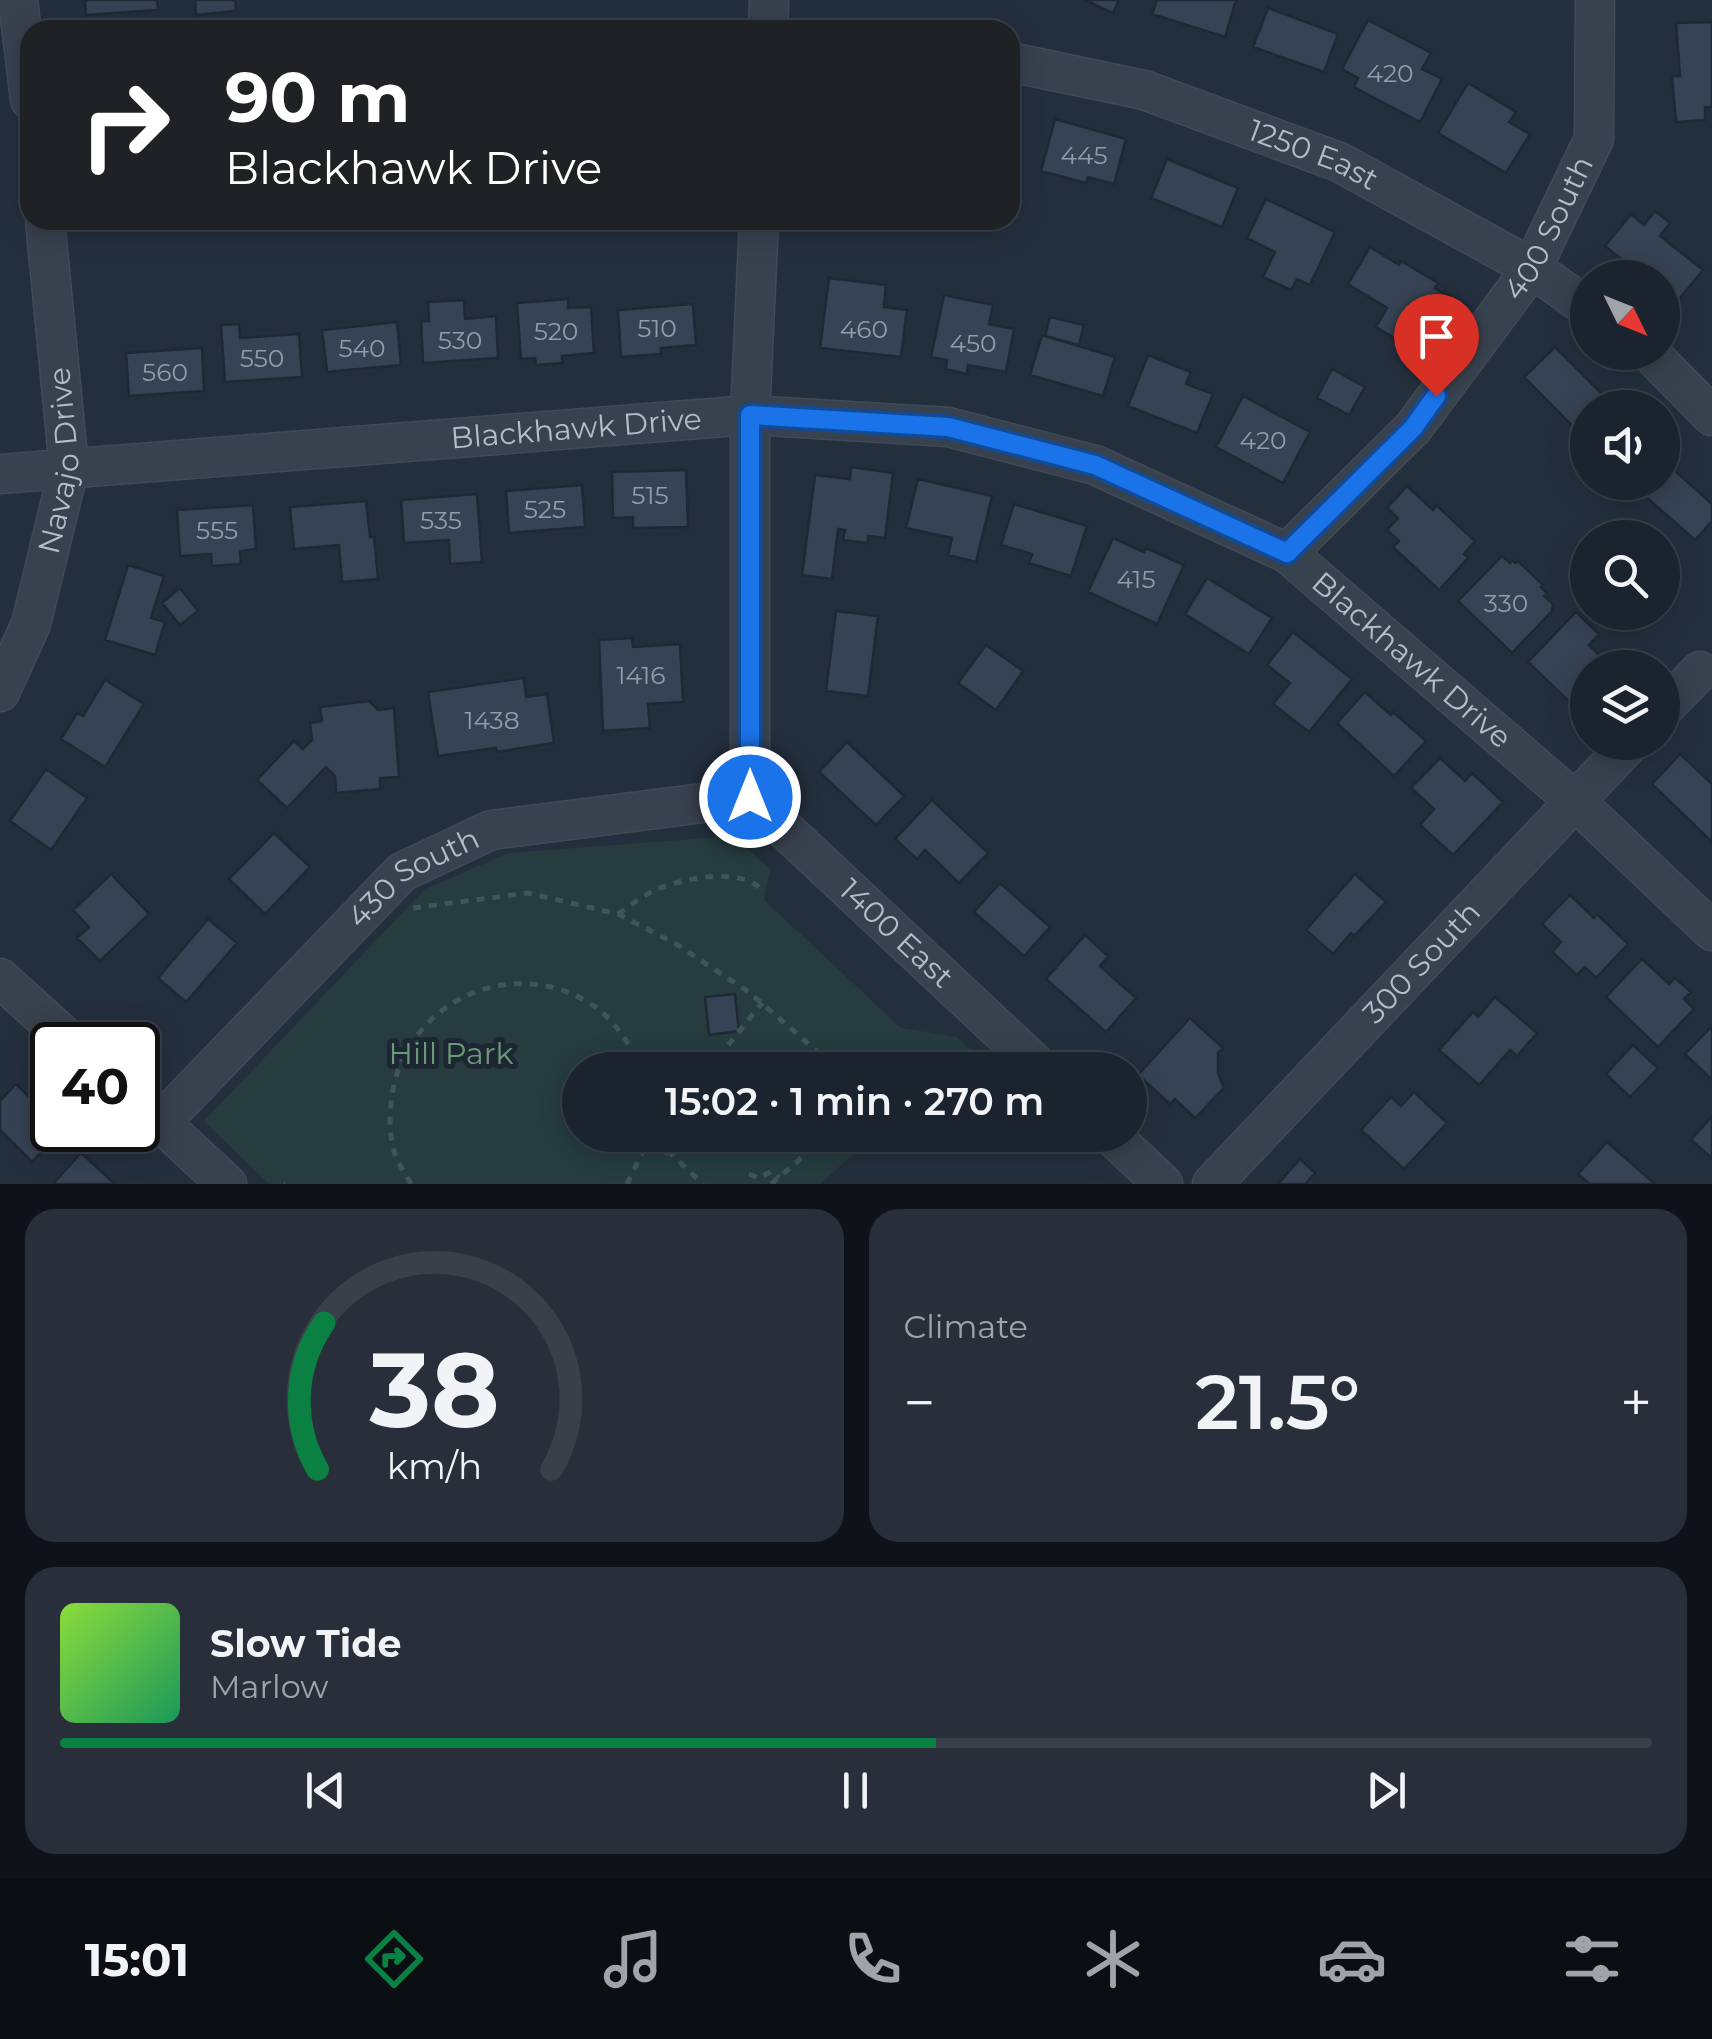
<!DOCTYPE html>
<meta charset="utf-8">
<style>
body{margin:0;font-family:Montserrat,sans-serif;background:#282f3a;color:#f1f3f6;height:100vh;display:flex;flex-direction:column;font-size:38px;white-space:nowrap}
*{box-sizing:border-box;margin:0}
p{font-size:32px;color:#a0a4aa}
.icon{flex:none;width:55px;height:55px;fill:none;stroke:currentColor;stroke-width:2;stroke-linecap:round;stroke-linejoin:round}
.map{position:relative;height:1184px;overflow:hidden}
.panel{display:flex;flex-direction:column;gap:25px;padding:25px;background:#0f1319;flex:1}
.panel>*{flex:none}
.banner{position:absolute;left:20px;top:20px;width:1000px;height:210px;border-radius:30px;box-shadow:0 5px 25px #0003,0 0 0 2px #39404a;background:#202124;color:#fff;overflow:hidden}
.needle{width:65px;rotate:133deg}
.tools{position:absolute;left:1570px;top:260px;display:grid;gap:20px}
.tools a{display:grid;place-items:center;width:110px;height:110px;border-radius:50%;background:#1b232e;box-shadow:0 5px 25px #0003,0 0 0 2px #39404a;font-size:50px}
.speed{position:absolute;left:30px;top:1022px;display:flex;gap:20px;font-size:50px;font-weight:700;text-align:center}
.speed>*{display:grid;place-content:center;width:130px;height:130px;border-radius:50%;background:#1b232e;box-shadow:0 5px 25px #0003,0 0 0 2px #39404a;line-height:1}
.speed .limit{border:5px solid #111;border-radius:15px;background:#fff;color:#111}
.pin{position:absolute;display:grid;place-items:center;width:85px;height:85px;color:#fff;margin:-102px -42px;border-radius:50% 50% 50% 0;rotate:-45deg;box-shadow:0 0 10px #0007}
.pin .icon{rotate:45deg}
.me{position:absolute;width:110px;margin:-55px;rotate:0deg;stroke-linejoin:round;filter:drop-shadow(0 0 8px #0008)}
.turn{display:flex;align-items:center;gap:35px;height:210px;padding:0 40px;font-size:45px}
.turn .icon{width:130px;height:130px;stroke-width:2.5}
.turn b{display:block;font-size:70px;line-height:85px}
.big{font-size:75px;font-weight:600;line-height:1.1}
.panel .tile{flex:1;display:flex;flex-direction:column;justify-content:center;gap:15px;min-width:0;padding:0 35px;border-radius:30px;background:#282f3a}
.panel .dial{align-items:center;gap:0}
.dial svg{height:260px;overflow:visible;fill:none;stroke:#39404a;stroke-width:7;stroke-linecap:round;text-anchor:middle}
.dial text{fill:#f1f3f6;stroke:none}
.song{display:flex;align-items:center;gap:30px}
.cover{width:120px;height:120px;border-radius:15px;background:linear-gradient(135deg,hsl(90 70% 55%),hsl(150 70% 35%))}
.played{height:10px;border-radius:5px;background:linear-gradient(90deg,#0b8043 55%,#39404a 55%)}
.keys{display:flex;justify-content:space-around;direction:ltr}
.heat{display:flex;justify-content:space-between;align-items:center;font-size:55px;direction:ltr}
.panel .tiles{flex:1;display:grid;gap:25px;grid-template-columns:1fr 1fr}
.tile:last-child{grid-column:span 2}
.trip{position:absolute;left:562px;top:1052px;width:585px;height:100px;border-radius:50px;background:#1b232e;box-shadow:0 5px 25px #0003,0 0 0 2px #39404a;font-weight:600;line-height:100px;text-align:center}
.tabs{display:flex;height:160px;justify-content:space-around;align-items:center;background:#0b0e12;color:#a0a4aa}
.tabs .icon{width:70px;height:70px}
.tabs .active{color:#0b8043}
.tabs b{font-size:45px;color:#f1f3f6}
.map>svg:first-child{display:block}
.green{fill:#263c3f}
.building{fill:#364354;stroke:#1f2835;stroke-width:2.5}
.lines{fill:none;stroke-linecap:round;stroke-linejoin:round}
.minor-casing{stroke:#414a57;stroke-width:41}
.path{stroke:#3f5557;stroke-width:5;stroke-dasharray:8 8;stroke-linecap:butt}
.minor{stroke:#38414e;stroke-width:38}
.route-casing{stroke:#114b97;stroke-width:25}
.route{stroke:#1a73e8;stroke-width:18}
.labels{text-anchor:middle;stroke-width:10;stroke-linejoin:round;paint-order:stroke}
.number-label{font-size:25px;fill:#929caa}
.street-label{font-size:30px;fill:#b4bcc9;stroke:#1d2633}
.park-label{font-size:30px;fill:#6b9a76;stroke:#1d2633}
</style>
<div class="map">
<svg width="1712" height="1184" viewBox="0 0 1712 1184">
<rect width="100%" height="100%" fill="#242f3e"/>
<path class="green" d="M733,836L770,869L764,900L901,1028L957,1037L971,1050L949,1070H580V1135H875L820,1184H269L204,1121L425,889L509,853Z"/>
<path class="building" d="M85,0H157L158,10L86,15Z
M195,0H235L236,11L196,15Z
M1085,0H1119L1113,13Z
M1157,0H1236L1225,37L1152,14Z
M1268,8L1338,34L1324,72L1253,47Z
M1368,20L1431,53L1422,69L1442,79L1420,122L1354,87L1358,78L1342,69Z
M1712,22V107H1705V120L1676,122L1672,76H1680L1676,23Z
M1468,83L1516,112L1509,122L1530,134L1506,173L1438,133Z
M1055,119L1126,139L1114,184L1088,177L1086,183L1041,171Z
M1167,159L1238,188L1222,227L1151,198Z
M1266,199L1335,232L1310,285L1297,279L1291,290L1263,277L1275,252L1247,238Z
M1655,211L1670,223L1660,236L1703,270L1676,303L1662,292V278H1645L1605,246L1631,214L1644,225Z
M1370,247L1399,265L1401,261L1438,283L1435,288L1455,300L1434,333L1417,322L1404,344L1376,327L1387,308L1348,284Z
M829,278L886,285L884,307L907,310L901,357L820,348Z
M944,295L993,305L989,324L1014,329L1006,372L968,365L967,374L946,369L947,360L931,357Z
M568,299V308L591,307L594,353L562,356V363L536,365L535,358L521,359L517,303Z
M464,300L465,319L496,316L498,358L423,363L421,321H429L428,302Z
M693,304L696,345L661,348V354L621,357L618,310Z
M1050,317L1084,325L1079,345L1045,336Z
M397,322L401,365L327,372L322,330Z
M239,324L240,338L299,334L302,377L225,382L221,325Z
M1042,335L1115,357L1103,396L1030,375Z
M1555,347L1601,393L1592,402L1597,408H1588V442L1524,377Z
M202,348L204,391L129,396L126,353Z
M1148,355L1191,372L1186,384L1213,394L1197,433L1128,406Z
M1332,369L1365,387L1349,415L1317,398Z
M1243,396L1310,432L1283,483L1216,447Z
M1663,460L1712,504V521L1695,540L1637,489L1643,482H1662Z
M851,467L893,473L885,538L868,536V543L843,540L845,530L838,529L832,579L802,575L815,475L850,479Z
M686,470L688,527L633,528V517L613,518L612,472Z
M918,479L992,496L976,562L948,555L952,538L906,528Z
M582,485L585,527L509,533L506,491Z
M1407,486L1433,510L1436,505L1475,541L1464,554L1468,558L1439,590L1393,547L1399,541L1387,530L1398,518L1387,508Z
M477,494L482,562L450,564L449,540L404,543L401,500Z
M366,501L370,537H374L378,579L342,582L339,545L294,549L290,507Z
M1014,504L1087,526L1071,576L1029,563L1032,554L1001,545Z
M253,505L256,549L240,551L241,564L212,566L211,554L180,556L177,510Z
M1113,538L1144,552L1146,548L1184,565L1157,624L1088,592Z
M1502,556L1510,563L1512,560L1515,563L1518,561L1543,585L1541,587L1547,593L1544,596L1553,604L1552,611L1512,653L1458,601Z
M128,565L164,576L151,618L165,622L155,655L105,640Z
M1207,578L1272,618L1249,654L1185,614Z
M180,588L198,611L180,625L162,603Z
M836,611L878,616L868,696L826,691Z
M1576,612L1599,634L1589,645L1604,660L1596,668H1588V711L1584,716L1528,662Z
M1293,632L1352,679L1309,732L1273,704L1290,683L1267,665Z
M632,638L633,647L680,644L683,702L648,704L650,728L603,731L599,640Z
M986,645L1023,671L996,710L958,683Z
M524,678L526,697L547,694L554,743L497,752L496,748L438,756L428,692Z
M105,680L144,704L105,767L61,739L77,713L83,716Z
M1365,692L1391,715L1393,712L1426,741L1394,776L1337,723Z
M369,701L378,710L394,708L399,777L380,778V789L336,793L335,776L326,767L287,808L257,780L294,741L303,749L312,740L310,723L322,721L320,707Z
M847,742L904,796L876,825L819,772Z
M1680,754L1712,784V842L1652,784Z
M1440,758L1465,781L1472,773L1503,802L1453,855L1420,825L1434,809L1411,788Z
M46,769L87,798L51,850L10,821Z
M932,800L988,853L959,883L925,850L917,859L895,839Z
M274,833L310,867L265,914L229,879Z
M111,874L149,914L100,961L77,938L89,927L73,910Z
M1355,874L1386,902L1354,936L1351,933L1333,954L1306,930Z
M1000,883L1050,927L1024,956L974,912Z
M1570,895L1594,918L1597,914L1628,944L1596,978L1585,967L1577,975L1552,952L1561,942L1542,924Z
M208,919L237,943L186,1002L158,978Z
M1085,935L1108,956L1100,966L1136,998L1106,1032L1046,979Z
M1642,959L1669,984L1675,978L1691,992L1684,999L1694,1009L1658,1047L1606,997Z
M735,994L739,1031L709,1035L705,997Z
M1495,997L1537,1033L1517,1056L1510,1050L1479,1085L1439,1050L1473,1012L1478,1017Z
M1190,1018L1223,1048L1218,1053V1073L1224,1088L1195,1118L1175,1099L1170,1104L1138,1075Z
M1712,1026V1080L1685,1054Z
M1633,1045L1658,1068L1630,1097L1606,1074Z
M16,1084L52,1120V1130H63L32,1162L0,1130V1101Z
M1414,1092L1447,1123L1404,1169L1361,1130L1391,1097L1401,1106Z
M1712,1116V1158L1691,1140Z
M1607,1142L1655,1184H1590L1578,1174Z
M81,1153L115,1184H53Z
M1300,1159L1315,1173L1305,1184H1278Z"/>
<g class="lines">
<defs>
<g id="minor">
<path d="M18,0L30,100"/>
<path d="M768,30L769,0"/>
<path id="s1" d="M1010,62L1144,90L1339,162L1532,268L1588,308"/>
<path d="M1649,352L1712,416"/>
<path id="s2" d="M0,474L750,415L948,427L1095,465L1287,553L1575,801L1712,931"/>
<path id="s3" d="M1287,553L1413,428L1532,268L1594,139L1595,0"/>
<path id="s4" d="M0,692L31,624L69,468L45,220"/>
<path d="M1662,710L1700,671"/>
<path d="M750,797V415L759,220"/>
<path id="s5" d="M750,797L1042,1070"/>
<path d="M0,978L74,1045"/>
<path d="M138,1102L227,1184"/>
<path id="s6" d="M160,1123L402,872L491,830L750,797"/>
<path d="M1111,1135L1163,1184"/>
<path id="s7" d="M1212,1184L1631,742"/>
</g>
</defs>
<use href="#minor" class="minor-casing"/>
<path class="path" d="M413,908L528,893L618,914L676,944L749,992L828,1061L831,1070
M618,914C631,905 645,894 660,888C687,878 738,867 761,889
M708,1070L762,1003
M679,1135L671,1154L703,1184
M705,1135L713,1139
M679,1136L691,1138L699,1135
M645,1147L671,1154
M749,1174L759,1178L772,1171L779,1178
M284,1184H285
M411,1184C406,1175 400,1166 396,1157C389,1138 389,1116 392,1096C405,1003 510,953 591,1004C614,1019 631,1045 642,1070
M627,1184L645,1147L646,1135
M771,1184L797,1162L822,1135"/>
<use href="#minor" class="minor"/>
</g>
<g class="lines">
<defs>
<path id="route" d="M750,797V415L948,427L1095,465L1287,553L1413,428L1436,396"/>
</defs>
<use href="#route" class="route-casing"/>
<use href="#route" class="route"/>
</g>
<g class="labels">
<g class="number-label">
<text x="1390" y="82">420</text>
<text x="1084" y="164">445</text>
<text x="657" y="337">510</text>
<text x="864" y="338">460</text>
<text x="556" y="340">520</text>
<text x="460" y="349">530</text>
<text x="973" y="352">450</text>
<text x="362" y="357">540</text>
<text x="262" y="367">550</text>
<text x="165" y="381">560</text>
<text x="1263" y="449">420</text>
<text x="650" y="504">515</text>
<text x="545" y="518">525</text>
<text x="441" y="529">535</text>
<text x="217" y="539">555</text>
<text x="1136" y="588">415</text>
<text x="1506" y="612">330</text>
<text x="641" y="684">1416</text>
<text x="492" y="729">1438</text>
</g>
<g class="street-label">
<text dy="10" stroke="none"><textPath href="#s1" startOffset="318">1250 East</textPath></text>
<text dy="10" stroke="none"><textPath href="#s3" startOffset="420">400 South</textPath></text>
<text dy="10" stroke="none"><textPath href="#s2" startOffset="578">Blackhawk Drive</textPath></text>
<text dy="10" stroke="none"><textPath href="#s4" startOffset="242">Navajo Drive</textPath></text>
<text dy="10" stroke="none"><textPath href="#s2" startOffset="1478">Blackhawk Drive</textPath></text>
<text dy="10" stroke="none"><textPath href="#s6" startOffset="355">430 South</textPath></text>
<text dy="10" stroke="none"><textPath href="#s5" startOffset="200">1400 East</textPath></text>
<text dy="10" stroke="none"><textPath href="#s7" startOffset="305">300 South</textPath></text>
</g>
<g class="park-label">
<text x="451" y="1064">Hill Park</text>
</g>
</g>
</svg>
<div class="tools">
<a><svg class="needle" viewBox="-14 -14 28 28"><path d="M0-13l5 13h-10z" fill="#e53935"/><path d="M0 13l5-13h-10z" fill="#a0a4aa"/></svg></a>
<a><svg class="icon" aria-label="sound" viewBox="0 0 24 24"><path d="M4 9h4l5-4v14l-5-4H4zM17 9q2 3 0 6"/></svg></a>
<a><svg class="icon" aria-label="search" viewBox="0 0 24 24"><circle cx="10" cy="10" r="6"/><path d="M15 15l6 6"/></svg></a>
<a><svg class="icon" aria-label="layers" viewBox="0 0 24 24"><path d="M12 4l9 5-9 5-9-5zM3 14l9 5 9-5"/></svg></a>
</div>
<div class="speed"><div class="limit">40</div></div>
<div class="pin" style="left:1436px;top:396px;background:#d93025"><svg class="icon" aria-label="arrive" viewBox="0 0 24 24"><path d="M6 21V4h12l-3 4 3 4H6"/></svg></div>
<svg class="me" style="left:750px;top:797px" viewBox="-20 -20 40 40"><circle r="17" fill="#1a73e8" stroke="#fff" stroke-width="3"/><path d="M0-11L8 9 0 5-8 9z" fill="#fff"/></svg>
<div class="trip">15:02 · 1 min · 270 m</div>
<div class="banner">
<div class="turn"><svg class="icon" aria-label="right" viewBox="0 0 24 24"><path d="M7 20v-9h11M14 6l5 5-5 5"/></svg><div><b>90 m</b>Blackhawk Drive</div></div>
</div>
</div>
<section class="panel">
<div class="tiles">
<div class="tile dial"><svg viewBox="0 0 100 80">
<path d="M14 69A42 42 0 1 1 86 69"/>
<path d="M14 69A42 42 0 0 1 16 24" stroke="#0b8043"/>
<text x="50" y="56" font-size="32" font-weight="700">38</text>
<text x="50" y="72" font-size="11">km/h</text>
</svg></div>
<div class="tile"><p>Climate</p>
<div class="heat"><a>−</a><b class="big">21.5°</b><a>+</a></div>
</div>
<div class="tile">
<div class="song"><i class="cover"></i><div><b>Slow Tide</b><p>Marlow</p></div></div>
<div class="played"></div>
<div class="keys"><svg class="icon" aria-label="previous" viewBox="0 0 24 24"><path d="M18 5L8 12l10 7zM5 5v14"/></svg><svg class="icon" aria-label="pause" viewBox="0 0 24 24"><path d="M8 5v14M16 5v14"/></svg><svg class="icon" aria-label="next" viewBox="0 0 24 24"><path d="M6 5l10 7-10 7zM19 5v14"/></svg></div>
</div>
</div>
</section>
<nav class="tabs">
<b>15:01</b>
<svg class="icon active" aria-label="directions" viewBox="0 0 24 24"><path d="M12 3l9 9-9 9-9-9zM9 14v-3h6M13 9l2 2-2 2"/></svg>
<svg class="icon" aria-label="music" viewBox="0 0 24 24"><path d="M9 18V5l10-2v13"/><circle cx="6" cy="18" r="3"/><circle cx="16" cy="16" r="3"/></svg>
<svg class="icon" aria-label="phone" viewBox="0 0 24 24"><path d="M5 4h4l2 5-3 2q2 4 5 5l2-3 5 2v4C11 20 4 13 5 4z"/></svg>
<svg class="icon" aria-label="climate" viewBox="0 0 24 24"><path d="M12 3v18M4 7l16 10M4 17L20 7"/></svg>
<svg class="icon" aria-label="car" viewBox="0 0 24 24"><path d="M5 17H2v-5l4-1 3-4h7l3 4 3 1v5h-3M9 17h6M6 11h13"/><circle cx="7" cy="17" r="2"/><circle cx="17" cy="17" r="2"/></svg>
<svg class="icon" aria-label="filters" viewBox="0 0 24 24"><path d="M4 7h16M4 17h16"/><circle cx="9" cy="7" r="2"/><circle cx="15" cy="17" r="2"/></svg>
</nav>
